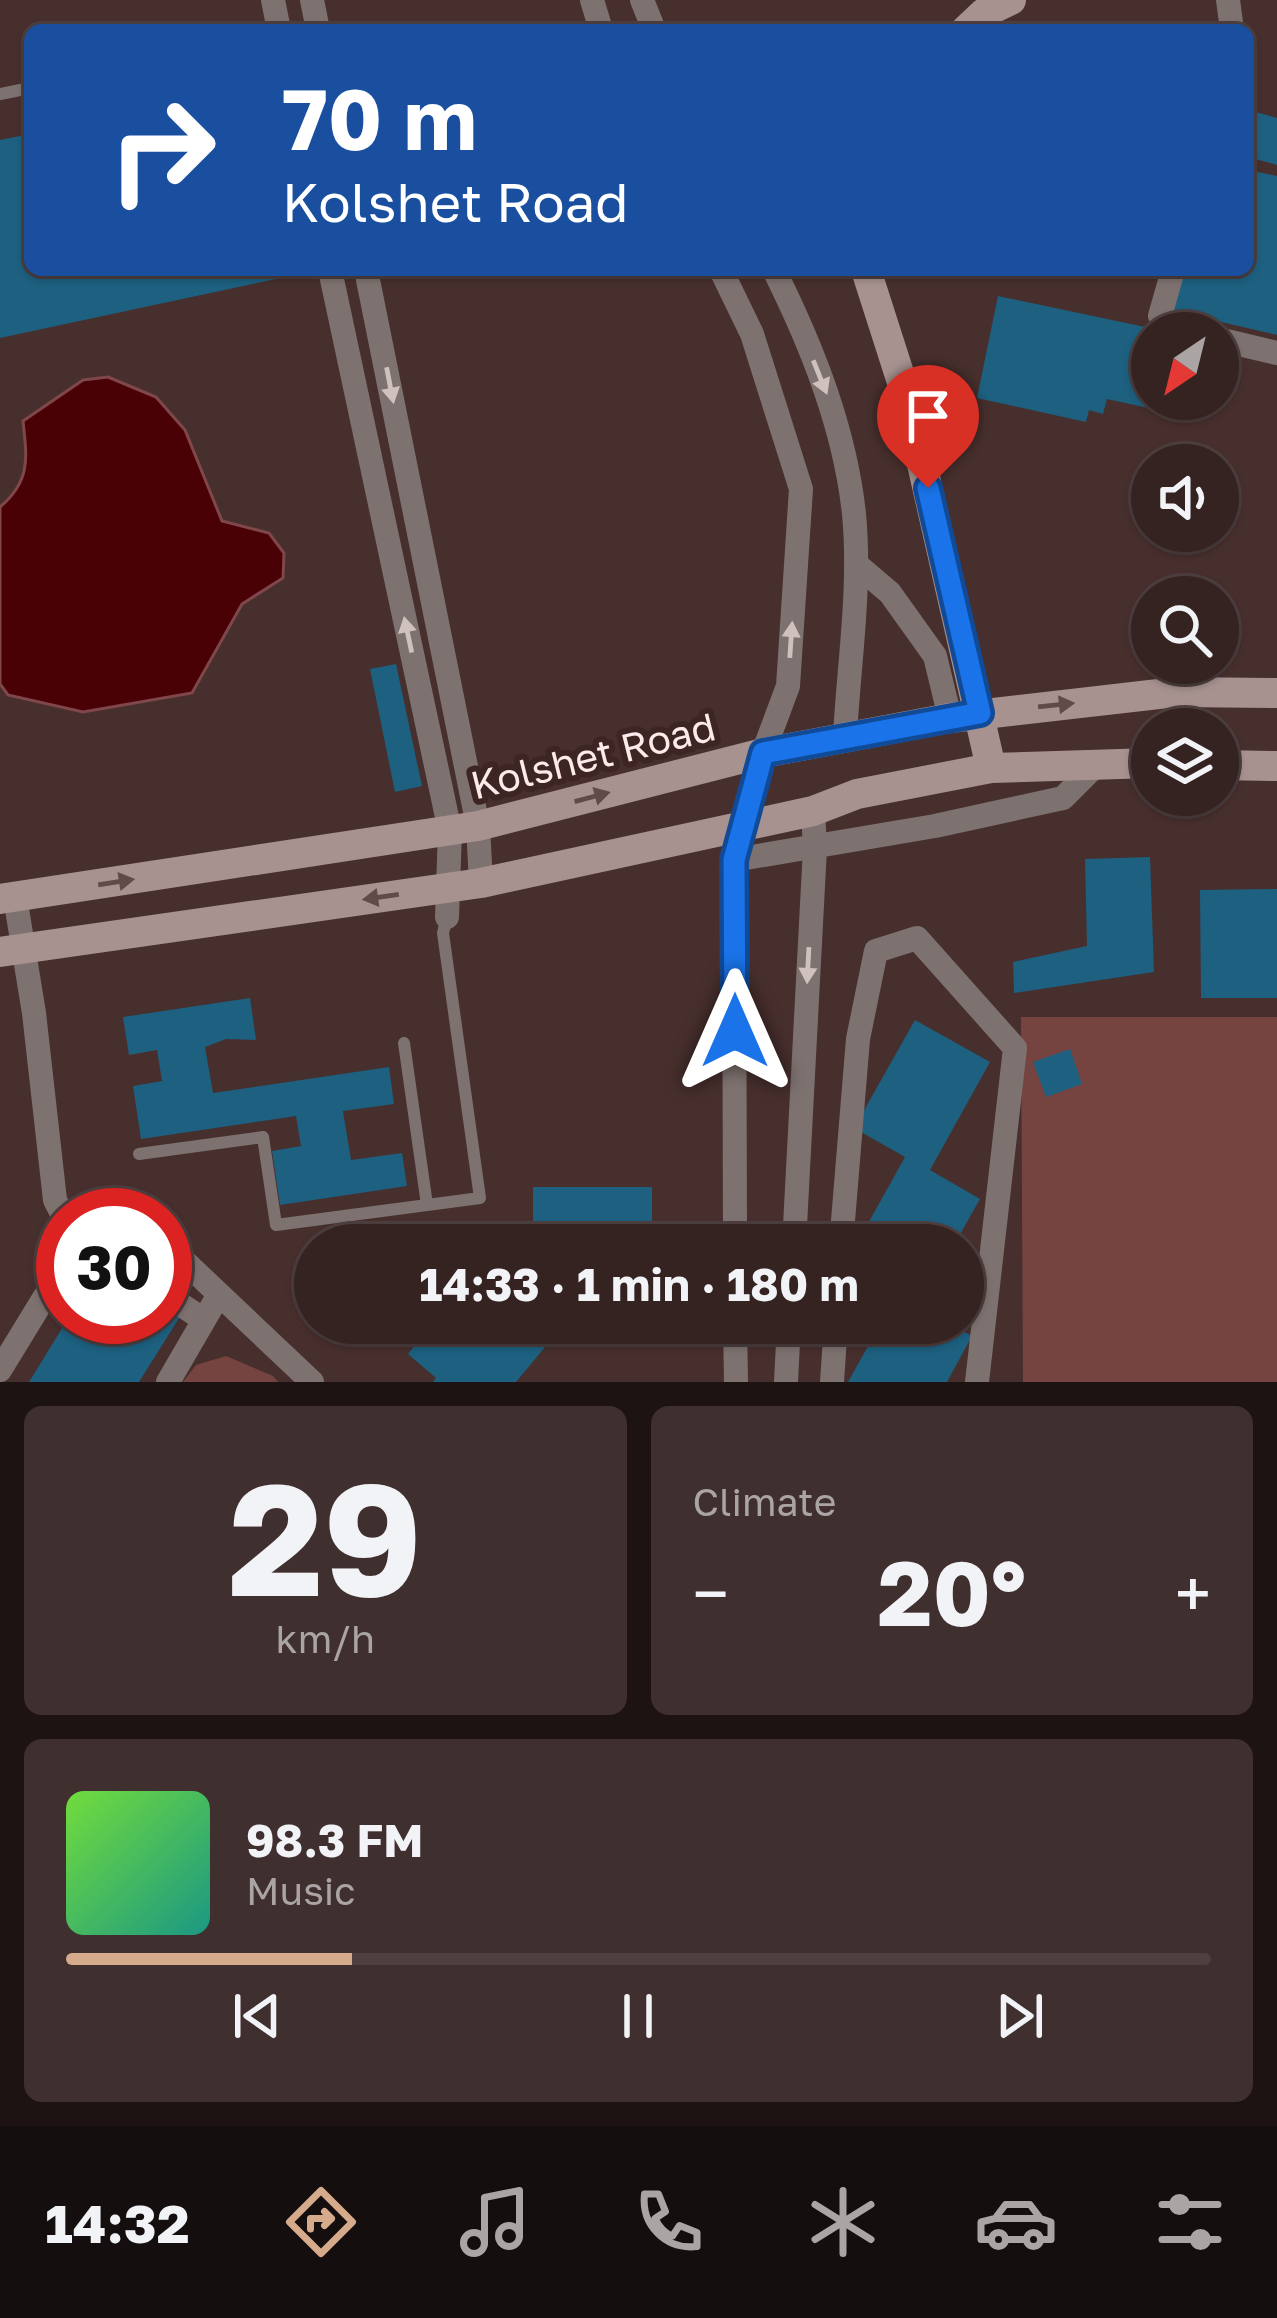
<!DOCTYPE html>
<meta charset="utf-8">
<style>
body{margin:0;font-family:"Golos Text",sans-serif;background:#402f2f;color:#f1f3f6;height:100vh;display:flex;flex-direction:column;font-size:45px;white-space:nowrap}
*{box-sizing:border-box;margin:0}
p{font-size:39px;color:#aaa4a5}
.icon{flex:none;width:66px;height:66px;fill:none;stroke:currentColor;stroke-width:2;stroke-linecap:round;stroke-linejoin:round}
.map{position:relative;height:1382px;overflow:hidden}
.side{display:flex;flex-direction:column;gap:24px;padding:24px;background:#1d1313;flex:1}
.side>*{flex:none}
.top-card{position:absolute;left:24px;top:24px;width:1230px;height:252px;border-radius:18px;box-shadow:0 3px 9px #0004,0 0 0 3px #4f4040;background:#1a4fa0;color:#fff;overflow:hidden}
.needle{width:78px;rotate:215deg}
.controls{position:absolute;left:1131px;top:312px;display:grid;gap:24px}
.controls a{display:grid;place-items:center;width:108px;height:108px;border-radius:50%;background:#352322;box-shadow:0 3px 9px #0004,0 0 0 3px #4f4040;font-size:60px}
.speed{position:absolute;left:36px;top:1188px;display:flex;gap:24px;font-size:60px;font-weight:700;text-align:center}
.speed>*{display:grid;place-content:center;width:156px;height:156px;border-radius:50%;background:#352322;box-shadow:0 3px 9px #0004,0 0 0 3px #4f4040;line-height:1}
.speed .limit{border:18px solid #d22;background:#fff;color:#111}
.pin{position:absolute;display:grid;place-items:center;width:102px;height:102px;color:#fff;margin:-123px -51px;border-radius:50% 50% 50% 0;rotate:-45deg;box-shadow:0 0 12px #0007}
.pin .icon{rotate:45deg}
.me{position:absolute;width:132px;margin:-66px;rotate:0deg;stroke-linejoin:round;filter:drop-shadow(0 0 9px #0008)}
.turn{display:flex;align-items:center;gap:42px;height:252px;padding:0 60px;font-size:54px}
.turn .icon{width:156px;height:156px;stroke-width:2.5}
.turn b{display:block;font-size:84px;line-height:102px}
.big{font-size:90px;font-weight:700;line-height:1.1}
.side .widget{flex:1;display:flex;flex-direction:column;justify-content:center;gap:18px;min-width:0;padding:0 42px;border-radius:18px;background:#402f2f}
.side .dial{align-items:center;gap:0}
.dial b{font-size:156px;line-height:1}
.song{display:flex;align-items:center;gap:36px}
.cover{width:144px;height:144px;border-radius:18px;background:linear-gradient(135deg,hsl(100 70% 55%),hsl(170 70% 35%))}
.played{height:12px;border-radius:6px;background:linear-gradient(90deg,#d6ab8b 25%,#4f4040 25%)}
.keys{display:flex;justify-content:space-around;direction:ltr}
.heat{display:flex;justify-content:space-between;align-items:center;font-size:66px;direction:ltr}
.side .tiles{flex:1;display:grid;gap:24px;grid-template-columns:1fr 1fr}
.widget:last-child{grid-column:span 2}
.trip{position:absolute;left:294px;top:1224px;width:690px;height:120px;border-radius:60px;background:#352322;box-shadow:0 3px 9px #0004,0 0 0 3px #4f4040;font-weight:700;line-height:120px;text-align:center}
.dock{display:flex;height:192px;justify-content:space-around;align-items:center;background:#150e0e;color:#aaa4a5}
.dock .icon{width:84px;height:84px}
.dock .on{color:#d6ab8b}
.dock b{font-size:54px;color:#f1f3f6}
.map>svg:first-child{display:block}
.green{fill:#764440}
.water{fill:#4a0106;stroke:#7f474a;stroke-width:3}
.building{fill:#1d6080}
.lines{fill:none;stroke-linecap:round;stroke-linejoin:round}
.lane{stroke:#7e7270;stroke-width:12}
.street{stroke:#7e7270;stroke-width:24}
.secondary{stroke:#a79290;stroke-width:30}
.oneway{fill:#d0c1bf}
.oneway2{fill:#614b49}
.route-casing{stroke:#114b97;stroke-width:30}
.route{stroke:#1a73e8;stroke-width:21}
.labels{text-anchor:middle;stroke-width:12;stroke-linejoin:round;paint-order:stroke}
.street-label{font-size:39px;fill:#fcebea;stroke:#3c2523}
</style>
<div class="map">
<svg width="1277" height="1382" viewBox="0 0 1277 1382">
<rect width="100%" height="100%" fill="#472f2d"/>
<path class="green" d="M1021,1017H1277V1382H1023Z
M226,1356L273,1376L278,1382H183L196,1365Z"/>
<path class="water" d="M108,377L156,397L185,430L222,521L269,533L284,553L283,578L242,604L192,693L83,712L8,695L0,684V507C31,481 27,458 23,421L83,380Z"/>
<path class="building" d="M1248,110L1277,118V165L1248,157Z
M30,134V270H288L290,276L0,338V140Z
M1248,170L1277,176V335L1169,310L1178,270H1248Z
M998,296L1164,331L1152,333V399H1209L1204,420L1107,399L1103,414L1089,410L1086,422L977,398Z
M396,664L422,786L395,792L370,669Z
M1150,857L1154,972L1014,993L1013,962L1087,946L1085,859Z
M1277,889V998H1201L1200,890Z
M250,998L256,1040L226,1039L205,1047L213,1093L389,1067L394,1104L343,1111L351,1160L402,1153L407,1186L280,1205L272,1151L301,1146L296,1116L141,1139L133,1086L162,1081L157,1050L129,1055L123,1017Z
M915,1020L990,1062L930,1170L980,1199L954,1245H856L905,1157L854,1128Z
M1070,1049L1082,1084L1046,1097L1033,1062Z
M533,1187H652V1245H533Z
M165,1305L181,1315L139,1382H29L69,1317H165Z
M433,1323H565L516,1382H433L436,1378L408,1354Z
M881,1323H948L972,1336L947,1382H848Z"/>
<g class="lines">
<path class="lane" d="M0,94L30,88
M404,1043L427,1205
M139,1154L263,1137L276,1225L480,1198L443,933L447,917"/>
<path class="street" d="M273,0L279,30
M312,0L318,30
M592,0L601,30
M642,0L654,30
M1228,0L1232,30
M330,270L450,831L447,917
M366,270L478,826L481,883
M721,270L752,334L801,489L788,686L763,753L734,860L735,1245
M774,270C812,346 845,429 854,514C861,587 849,663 845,735
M1173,270L1160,316L1166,326L1194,333
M1218,339L1277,353
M856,564L890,593L935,656L950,718
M734,860L935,826L1063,798L1096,765
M15,897L34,1013L55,1200L63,1216
M794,1245L815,848L813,811
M841,1245L858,1039L876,951L917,938L1015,1048L977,1382
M165,1249L183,1260L312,1382
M165,1294L204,1320
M735,1323L736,1382
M0,1370L63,1267
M168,1382L218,1296
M786,1382L789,1323
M832,1382L836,1323"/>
<path class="secondary" d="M966,30L984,13L1011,0
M866,270L907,398L991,768
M1218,765L1277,766
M0,899L478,826L763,753L950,718L1176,692L1277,693
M0,952L481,883L813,811L857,794L991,768L1152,763"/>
</g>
<defs><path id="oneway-solid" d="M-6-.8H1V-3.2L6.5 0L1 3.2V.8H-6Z" transform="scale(3)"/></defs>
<g class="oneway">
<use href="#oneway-solid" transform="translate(820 377) rotate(68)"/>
<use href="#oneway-solid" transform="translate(390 385) rotate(79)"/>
<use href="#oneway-solid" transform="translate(408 635) rotate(-102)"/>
<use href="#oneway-solid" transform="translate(791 640) rotate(-86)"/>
<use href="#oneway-solid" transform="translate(808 965) rotate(93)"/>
</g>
<g class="oneway2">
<use href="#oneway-solid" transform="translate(1056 705) rotate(-6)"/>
<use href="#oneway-solid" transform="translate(592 797) rotate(-15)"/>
<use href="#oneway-solid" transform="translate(116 882) rotate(-9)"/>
<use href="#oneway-solid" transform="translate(381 897) rotate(172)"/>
</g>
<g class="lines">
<defs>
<path id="route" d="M735,1031L734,860L763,753L980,713L928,488"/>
</defs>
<use href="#route" class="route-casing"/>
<use href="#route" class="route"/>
</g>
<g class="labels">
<g class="street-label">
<text transform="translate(593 756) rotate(-14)" y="14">Kolshet Road</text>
</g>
</g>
</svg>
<div class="controls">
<a><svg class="needle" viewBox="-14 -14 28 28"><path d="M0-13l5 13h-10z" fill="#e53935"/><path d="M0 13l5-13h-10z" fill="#aaa4a5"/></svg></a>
<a><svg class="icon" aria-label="sound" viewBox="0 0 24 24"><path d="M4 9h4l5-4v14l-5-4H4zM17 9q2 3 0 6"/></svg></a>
<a><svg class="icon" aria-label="search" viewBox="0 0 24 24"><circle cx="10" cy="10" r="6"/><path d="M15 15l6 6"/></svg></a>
<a><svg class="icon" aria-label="layers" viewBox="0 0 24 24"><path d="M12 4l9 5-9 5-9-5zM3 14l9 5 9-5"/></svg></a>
</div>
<div class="speed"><div class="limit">30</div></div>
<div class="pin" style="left:928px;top:488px;background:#d93025"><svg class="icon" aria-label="arrive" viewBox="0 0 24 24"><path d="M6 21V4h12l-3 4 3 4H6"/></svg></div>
<svg class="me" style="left:735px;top:1031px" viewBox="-20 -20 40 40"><path d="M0-17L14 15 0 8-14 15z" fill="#1a73e8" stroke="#fff" stroke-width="4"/></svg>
<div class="trip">14:33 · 1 min · 180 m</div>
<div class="top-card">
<div class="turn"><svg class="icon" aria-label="right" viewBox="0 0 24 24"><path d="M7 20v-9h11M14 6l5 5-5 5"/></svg><div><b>70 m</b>Kolshet Road</div></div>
</div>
</div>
<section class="side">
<div class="tiles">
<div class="widget dial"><b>29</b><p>km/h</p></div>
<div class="widget"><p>Climate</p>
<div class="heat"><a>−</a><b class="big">20°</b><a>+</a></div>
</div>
<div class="widget">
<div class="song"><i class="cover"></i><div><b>98.3 FM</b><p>Music</p></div></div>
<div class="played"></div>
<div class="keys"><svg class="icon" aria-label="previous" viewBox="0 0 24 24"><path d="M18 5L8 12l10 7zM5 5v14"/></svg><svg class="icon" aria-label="pause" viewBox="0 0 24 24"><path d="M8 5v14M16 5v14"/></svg><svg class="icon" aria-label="next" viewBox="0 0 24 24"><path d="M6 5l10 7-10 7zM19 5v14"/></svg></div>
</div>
</div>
</section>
<nav class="dock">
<b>14:32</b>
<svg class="icon on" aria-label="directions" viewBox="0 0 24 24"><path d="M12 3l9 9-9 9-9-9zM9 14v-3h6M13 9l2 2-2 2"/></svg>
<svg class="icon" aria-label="music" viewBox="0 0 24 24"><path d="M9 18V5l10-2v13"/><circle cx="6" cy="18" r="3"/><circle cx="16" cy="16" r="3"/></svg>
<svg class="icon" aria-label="phone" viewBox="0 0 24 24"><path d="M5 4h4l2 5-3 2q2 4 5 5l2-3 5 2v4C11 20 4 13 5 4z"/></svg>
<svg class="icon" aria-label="climate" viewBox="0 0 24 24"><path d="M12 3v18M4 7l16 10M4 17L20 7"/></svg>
<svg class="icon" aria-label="car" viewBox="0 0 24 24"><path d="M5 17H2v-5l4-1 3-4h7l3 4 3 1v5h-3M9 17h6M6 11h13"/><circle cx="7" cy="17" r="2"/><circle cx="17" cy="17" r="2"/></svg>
<svg class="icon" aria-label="filters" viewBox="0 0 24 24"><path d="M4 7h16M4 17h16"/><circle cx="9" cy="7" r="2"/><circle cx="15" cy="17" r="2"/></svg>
</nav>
